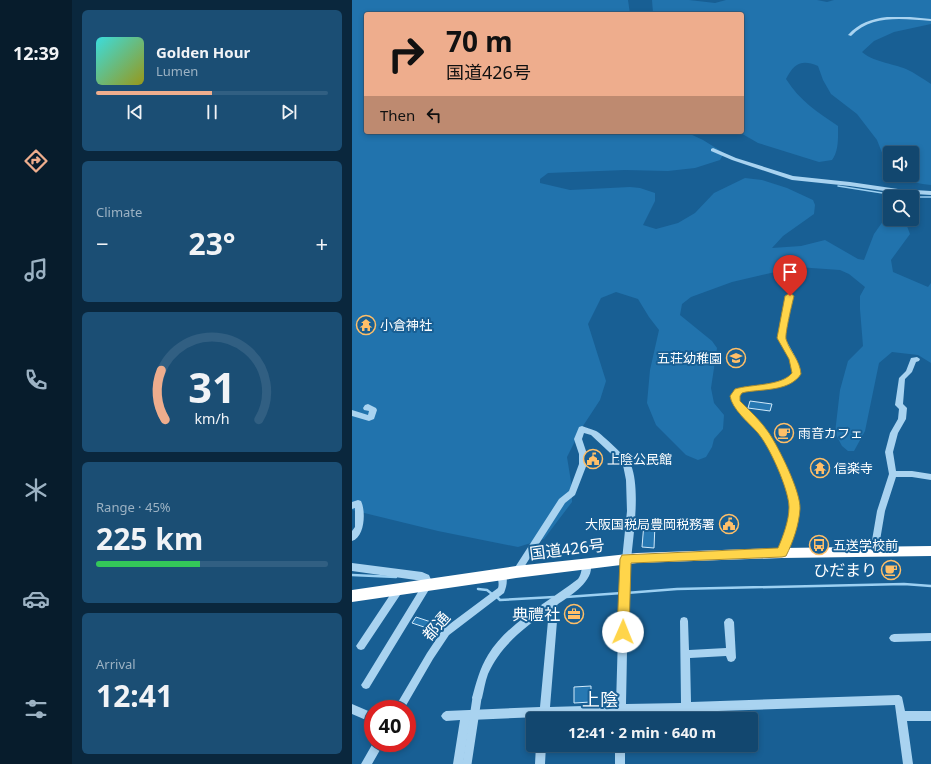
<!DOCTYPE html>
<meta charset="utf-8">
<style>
body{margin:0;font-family:"Noto Sans","Noto Sans JP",sans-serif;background:#1b4e74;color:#f1f3f6;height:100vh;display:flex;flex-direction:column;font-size:15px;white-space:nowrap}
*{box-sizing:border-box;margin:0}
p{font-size:13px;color:#9cb2c3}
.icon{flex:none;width:22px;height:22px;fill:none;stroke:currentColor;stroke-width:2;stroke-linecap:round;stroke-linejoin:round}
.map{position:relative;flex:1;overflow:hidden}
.drawer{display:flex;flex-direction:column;gap:10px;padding:10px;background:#0a273d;width:280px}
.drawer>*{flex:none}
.banner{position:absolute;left:12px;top:12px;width:380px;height:122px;border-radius:4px;box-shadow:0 2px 6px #0003,0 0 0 1px #315f82;background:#eead8d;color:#111;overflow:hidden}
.controls{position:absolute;left:531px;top:146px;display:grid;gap:8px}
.controls a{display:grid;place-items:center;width:36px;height:36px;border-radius:4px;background:#12476f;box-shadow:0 2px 6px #0003,0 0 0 1px #315f82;font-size:20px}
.speed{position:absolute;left:12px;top:700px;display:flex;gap:8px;font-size:20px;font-weight:700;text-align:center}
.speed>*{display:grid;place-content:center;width:52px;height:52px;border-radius:50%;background:#12476f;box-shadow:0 2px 6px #0003,0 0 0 1px #315f82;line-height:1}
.speed .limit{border:6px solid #d22;background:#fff;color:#111}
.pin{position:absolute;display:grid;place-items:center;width:34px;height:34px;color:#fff;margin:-41px -17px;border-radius:50% 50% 50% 0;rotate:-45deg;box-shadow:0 0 4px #0007}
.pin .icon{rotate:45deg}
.me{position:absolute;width:44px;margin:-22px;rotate:1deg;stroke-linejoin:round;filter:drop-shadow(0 0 3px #0008)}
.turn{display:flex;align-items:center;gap:14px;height:84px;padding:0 16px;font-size:18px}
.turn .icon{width:52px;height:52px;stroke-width:2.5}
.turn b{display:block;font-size:28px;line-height:34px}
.then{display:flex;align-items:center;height:38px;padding:0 16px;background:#0003;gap:8px;font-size:15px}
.big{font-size:30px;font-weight:700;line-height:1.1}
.drawer .tile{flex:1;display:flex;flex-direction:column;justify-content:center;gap:6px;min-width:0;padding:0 14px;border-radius:6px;background:#1b4e74}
.drawer .dial{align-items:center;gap:0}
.dial svg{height:104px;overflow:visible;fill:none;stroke:#315f82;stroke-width:7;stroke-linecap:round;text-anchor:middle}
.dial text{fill:#f1f3f6;stroke:none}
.song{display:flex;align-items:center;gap:12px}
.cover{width:48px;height:48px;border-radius:6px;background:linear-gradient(135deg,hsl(180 70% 55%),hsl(60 70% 35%))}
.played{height:4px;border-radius:2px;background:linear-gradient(90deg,#eead8d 50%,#315f82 50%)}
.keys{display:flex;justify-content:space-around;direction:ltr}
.heat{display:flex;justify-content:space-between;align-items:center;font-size:22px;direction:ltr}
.charge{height:6px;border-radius:3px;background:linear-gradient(90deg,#34c759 45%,#315f82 0)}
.trip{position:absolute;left:174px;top:712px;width:232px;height:40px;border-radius:4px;background:#12476f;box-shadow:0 2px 6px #0003,0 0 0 1px #315f82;font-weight:700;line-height:40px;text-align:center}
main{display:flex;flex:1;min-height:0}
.dock{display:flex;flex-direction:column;width:72px;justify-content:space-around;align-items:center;background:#071c2c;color:#9cb2c3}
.dock .icon{width:28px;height:28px}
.dock .current{color:#eead8d}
.dock b{font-size:18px;color:#f1f3f6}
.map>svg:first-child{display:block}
.green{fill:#2173ad}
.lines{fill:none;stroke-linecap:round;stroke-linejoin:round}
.stream-far1{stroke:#9cd0f2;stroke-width:1.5}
.stream{stroke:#9cd0f2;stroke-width:2.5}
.building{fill:#2778b2;stroke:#d0eafb}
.minor{fill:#a9d3f0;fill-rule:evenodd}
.highway{fill:#fff;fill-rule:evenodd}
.minor-bridge{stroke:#a9d3f0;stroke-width:9}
.route{fill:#ffd54a;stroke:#a68a30}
.labels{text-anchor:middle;stroke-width:4;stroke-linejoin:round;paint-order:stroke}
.poi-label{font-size:13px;fill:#fff;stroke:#185f94;text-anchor:start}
.near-street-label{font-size:16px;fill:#fff;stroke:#185f94}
.near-poi-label{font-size:16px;fill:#fff;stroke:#185f94;text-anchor:end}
.near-quarter-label{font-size:18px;fill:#fff;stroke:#185f94}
</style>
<main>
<nav class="dock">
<b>12:39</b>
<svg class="icon current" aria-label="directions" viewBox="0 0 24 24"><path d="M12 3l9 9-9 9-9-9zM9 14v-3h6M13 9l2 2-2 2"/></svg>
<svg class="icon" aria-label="music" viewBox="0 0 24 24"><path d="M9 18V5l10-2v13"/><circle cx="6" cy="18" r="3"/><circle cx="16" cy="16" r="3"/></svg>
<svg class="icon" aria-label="phone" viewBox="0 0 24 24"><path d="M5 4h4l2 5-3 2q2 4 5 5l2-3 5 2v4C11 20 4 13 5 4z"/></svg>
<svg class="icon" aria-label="climate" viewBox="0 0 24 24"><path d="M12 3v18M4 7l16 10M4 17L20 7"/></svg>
<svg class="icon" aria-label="car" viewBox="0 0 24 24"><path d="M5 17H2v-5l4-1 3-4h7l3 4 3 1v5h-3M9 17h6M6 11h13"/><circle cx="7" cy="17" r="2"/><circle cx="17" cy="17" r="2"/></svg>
<svg class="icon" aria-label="filters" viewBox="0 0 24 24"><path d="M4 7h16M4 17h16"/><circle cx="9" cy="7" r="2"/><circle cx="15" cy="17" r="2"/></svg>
</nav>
<section class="drawer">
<div class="tile">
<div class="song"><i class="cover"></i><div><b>Golden Hour</b><p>Lumen</p></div></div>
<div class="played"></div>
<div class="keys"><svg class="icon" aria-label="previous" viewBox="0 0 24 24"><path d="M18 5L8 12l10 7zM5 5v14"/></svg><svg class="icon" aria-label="pause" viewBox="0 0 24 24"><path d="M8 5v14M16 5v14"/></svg><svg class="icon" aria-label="next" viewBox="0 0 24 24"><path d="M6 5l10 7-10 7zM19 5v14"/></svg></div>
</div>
<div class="tile"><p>Climate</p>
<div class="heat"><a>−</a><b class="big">23°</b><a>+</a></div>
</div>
<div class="tile dial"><svg viewBox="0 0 100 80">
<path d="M14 69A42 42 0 1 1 86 69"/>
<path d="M14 69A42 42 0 0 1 11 31" stroke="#eead8d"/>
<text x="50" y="56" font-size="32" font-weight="700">31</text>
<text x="50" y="72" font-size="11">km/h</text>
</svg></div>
<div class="tile"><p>Range · 45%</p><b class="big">225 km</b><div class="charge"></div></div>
<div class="tile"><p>Arrival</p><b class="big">12:41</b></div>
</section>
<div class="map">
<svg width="579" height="764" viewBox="0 0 579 764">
<rect width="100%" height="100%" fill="#185f94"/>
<path class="green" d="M0,0H276L278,14H14V132H334L351,140L372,153L368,160L343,168L316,171L273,170L196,173L188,179V183L218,190L278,187L288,188L303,193V201L291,225L304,229L326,223L343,213L362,193L393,178L410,180L435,188L461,200L463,205L462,214L431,236L420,248L449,246L473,240L506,259L512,260L522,234L534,217L553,221L558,234L539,260L541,272L576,287L579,283V363L566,355L540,352L527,363L513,431L502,451H496L490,446L483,433L488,390L496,361L511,346L508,309V296L513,287L497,274L488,270L445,267L380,282L339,297L330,304L328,315L360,341L365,348L359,388L362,403L372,415L371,429L362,439L360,447L354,457L346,460L334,455L304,425L295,403L298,370L307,330L297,317L286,299L264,292L249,298L236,324L254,381L248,400L229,429L215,457L220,488V502L192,539L166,547L86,531L0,510Z
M300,0H337L363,3L374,0H465L475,2L482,0H579V24L542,32L522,41L510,52C519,61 542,64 554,69C563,73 571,79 579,84V185C568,184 557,182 548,175H560V153H538V166L534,163L525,140L505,114L479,94L471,80L466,66C450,59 442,63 434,79C448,101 465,112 486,126C486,137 487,151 480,160L467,162L406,143L387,132H390V14H299L301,13Z"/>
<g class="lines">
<path class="stream-far1" d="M486,186L556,197
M560,197H579"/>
<path class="stream" d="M0,575L44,577
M126,589L135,590L140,594
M274,593L325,589L552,584L579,586
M144,596L148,600L202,597
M214,597L270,593"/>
</g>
<path class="building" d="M398,401L420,404L418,411L396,408Z
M292,523L303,524L302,548L290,547Z
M64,617L91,626L87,632L60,623Z
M239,686V702L222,703V687Z"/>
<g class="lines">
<path class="minor" d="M535,17H558L579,19V21C551,19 520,14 499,36L496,35C507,23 519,19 535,17Z
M361,148L384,158L441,176L498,182L546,189L579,191V195L546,193L498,186L440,180L380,160L359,151V149Z
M438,294L441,296L433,338L445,360L448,374C435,392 408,388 388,393L387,396V401C396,411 405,418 413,428C423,441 447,490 447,506C447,522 439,538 434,553L433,555L430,556L427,555L426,553C431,538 439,522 439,505C438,489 415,440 404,427C395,417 382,409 379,396L383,389C403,384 426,387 441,373L438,360L427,338L435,296Z
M565,357L568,359L567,361L564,362L560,372L553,379L551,404L555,408L554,419L546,433L541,452L544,471H560L579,474V480L560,477H544L533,511L526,552L525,554L522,555L519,554L518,552L525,511L537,474L533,452L538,433L546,419L547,409L543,405L547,378L554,371L559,358Z
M16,404L24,408L25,410L22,419L17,421L0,416V410L16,415L17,411L12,410L11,408L13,405Z
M230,426C234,428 240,429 244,431C250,434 277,460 279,465C290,493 279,549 277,580C275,621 275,663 274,704L329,703L328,621L329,618L332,617L335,618L336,621L337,650L374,648L372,622L374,619L377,618L380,619L382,622L384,658L382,661L379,662L376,661L374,656L338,658L339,702L547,695L550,697L553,711H579V721H555L561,764H551L543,705L274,714V719H264V714L197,716V719H187V717L118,720L111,764H101L108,720L94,721L91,719L89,716L91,713L94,711L188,707L197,610C172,628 149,645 136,674C133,682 132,690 130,698L128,701L125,703L122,701L120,698C124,683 128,668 136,655C155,623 198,601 226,579C230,574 229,568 232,561L235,560L238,561C245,581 217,596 205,605L206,609L198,707L264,705L267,600L270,560L275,511L274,480L271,465L239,435L232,433L230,439L235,454V464L223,495L213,503L167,575L164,576L161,575L160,572L207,499L217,491L227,464V454L222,439L227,427Z
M6,500L9,501C14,511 13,537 0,541V531L3,527V508L0,509V502Z
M0,563L70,572L77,575L80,582L78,588L17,688L14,689L11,688L9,685L11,682L71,584V581L0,571Z
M150,570L153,571C156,579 155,586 152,593L97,635L81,659L52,709H42L75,653L91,629L146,588C148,582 144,577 147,571Z
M47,585L50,586L51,589L50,592L12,649L9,650L6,649L4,646L44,586Z
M579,633V641L542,642L539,641L537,638L539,635L542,634Z
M0,704L21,713V723L0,714Z
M21,743H32L20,764H9Z
M184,745H194L193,764H183Z
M263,745H273V764H263Z"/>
<path class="highway" d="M579,546V556L430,558L285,563L164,578L0,602V590L164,566L285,553L430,548Z"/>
<path class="minor-bridge" d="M115,764L125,698"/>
</g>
<path class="route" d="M438,293L442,296C440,304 433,333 434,339C438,352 448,360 449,374C438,391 413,389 394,392L390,393L388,396V401C398,411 409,421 417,433C427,448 449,492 448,509C447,525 441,542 434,556L430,557L279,563L277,632L275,635L271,637L267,635L265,632L268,559L270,555L426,548C431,536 437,521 437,507C437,490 417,445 405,432C396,422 380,409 378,396L383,389C399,384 430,386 440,373L437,359L425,338L433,296Z"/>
<defs>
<symbol id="temple-ring" viewBox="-11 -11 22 22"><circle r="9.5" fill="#185f94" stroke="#ffbf68" stroke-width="1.5"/><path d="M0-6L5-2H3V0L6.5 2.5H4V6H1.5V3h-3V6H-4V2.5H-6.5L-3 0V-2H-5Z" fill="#ffbf68"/></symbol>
<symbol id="school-ring" viewBox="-11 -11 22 22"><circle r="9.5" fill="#185f94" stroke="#ffbf68" stroke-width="1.5"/><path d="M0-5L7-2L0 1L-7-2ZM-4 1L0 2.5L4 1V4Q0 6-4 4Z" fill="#ffbf68"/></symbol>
<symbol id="cafe-ring" viewBox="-11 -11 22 22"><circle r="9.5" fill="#185f94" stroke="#ffbf68" stroke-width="1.5"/><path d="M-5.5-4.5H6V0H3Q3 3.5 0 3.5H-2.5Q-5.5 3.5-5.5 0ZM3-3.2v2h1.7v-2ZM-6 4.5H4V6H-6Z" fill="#ffbf68"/></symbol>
<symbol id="civic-ring" viewBox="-11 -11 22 22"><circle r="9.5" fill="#185f94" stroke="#ffbf68" stroke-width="1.5"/><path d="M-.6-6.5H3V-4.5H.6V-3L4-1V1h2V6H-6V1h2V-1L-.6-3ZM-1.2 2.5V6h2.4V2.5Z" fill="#ffbf68"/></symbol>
<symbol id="bus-ring" viewBox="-11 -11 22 22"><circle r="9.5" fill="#185f94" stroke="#ffbf68" stroke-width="1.5"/><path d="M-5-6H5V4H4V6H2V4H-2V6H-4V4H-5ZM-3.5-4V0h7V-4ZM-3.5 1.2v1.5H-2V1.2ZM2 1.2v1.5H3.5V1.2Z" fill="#ffbf68"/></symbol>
<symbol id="office-ring" viewBox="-11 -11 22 22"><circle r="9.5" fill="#185f94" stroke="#ffbf68" stroke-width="1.5"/><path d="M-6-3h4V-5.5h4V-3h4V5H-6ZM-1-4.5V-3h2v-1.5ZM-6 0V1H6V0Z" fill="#ffbf68"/></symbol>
</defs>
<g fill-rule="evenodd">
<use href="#temple-ring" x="3" y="314" width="22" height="22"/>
<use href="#school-ring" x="373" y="347" width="22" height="22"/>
<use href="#cafe-ring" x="421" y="422" width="22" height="22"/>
<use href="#civic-ring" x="230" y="448" width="22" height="22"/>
<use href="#temple-ring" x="457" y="457" width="22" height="22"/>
<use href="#civic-ring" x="366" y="513" width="22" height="22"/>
<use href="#bus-ring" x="456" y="534" width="22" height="22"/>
<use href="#cafe-ring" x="528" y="559" width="22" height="22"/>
<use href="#office-ring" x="211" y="603" width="22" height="22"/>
</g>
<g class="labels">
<g class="poi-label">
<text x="28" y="330">小倉神社</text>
<text x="370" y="363" text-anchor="end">五荘幼稚園</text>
<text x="446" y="438">雨音カフェ</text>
<text x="255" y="464">上陰公民館</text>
<text x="482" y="473">信楽寺</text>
<text x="363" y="529" text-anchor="end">大阪国税局豊岡税務署</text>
<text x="481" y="550">五送学校前</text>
</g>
<g class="near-street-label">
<text transform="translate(215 549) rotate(-7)" y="6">国道426号</text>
<text transform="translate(84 626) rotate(-49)" y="6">都通</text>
</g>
<g class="near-poi-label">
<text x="525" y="576">ひだまり</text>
<text x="208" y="620">典禮社</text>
</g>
<g class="near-quarter-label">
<text x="248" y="706">上陰</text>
</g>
</g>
</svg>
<div class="controls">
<a><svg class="icon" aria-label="sound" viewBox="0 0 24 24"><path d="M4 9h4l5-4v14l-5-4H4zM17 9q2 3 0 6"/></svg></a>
<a><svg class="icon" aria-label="search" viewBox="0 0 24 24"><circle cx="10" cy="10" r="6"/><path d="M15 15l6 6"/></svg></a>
</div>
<div class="speed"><div class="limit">40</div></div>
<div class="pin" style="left:438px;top:296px;background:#d93025"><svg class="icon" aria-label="arrive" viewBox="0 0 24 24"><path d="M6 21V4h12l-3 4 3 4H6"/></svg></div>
<svg class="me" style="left:271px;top:632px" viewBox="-20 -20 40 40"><circle r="19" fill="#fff"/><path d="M0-13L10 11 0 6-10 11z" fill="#ffd54a"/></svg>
<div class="trip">12:41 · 2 min · 640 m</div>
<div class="banner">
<div class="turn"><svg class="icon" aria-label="right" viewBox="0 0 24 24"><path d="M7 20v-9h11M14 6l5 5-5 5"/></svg><div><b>70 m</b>国道426号</div></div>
<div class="then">Then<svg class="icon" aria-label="left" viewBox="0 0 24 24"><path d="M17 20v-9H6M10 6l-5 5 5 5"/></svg></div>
</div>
</div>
</main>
